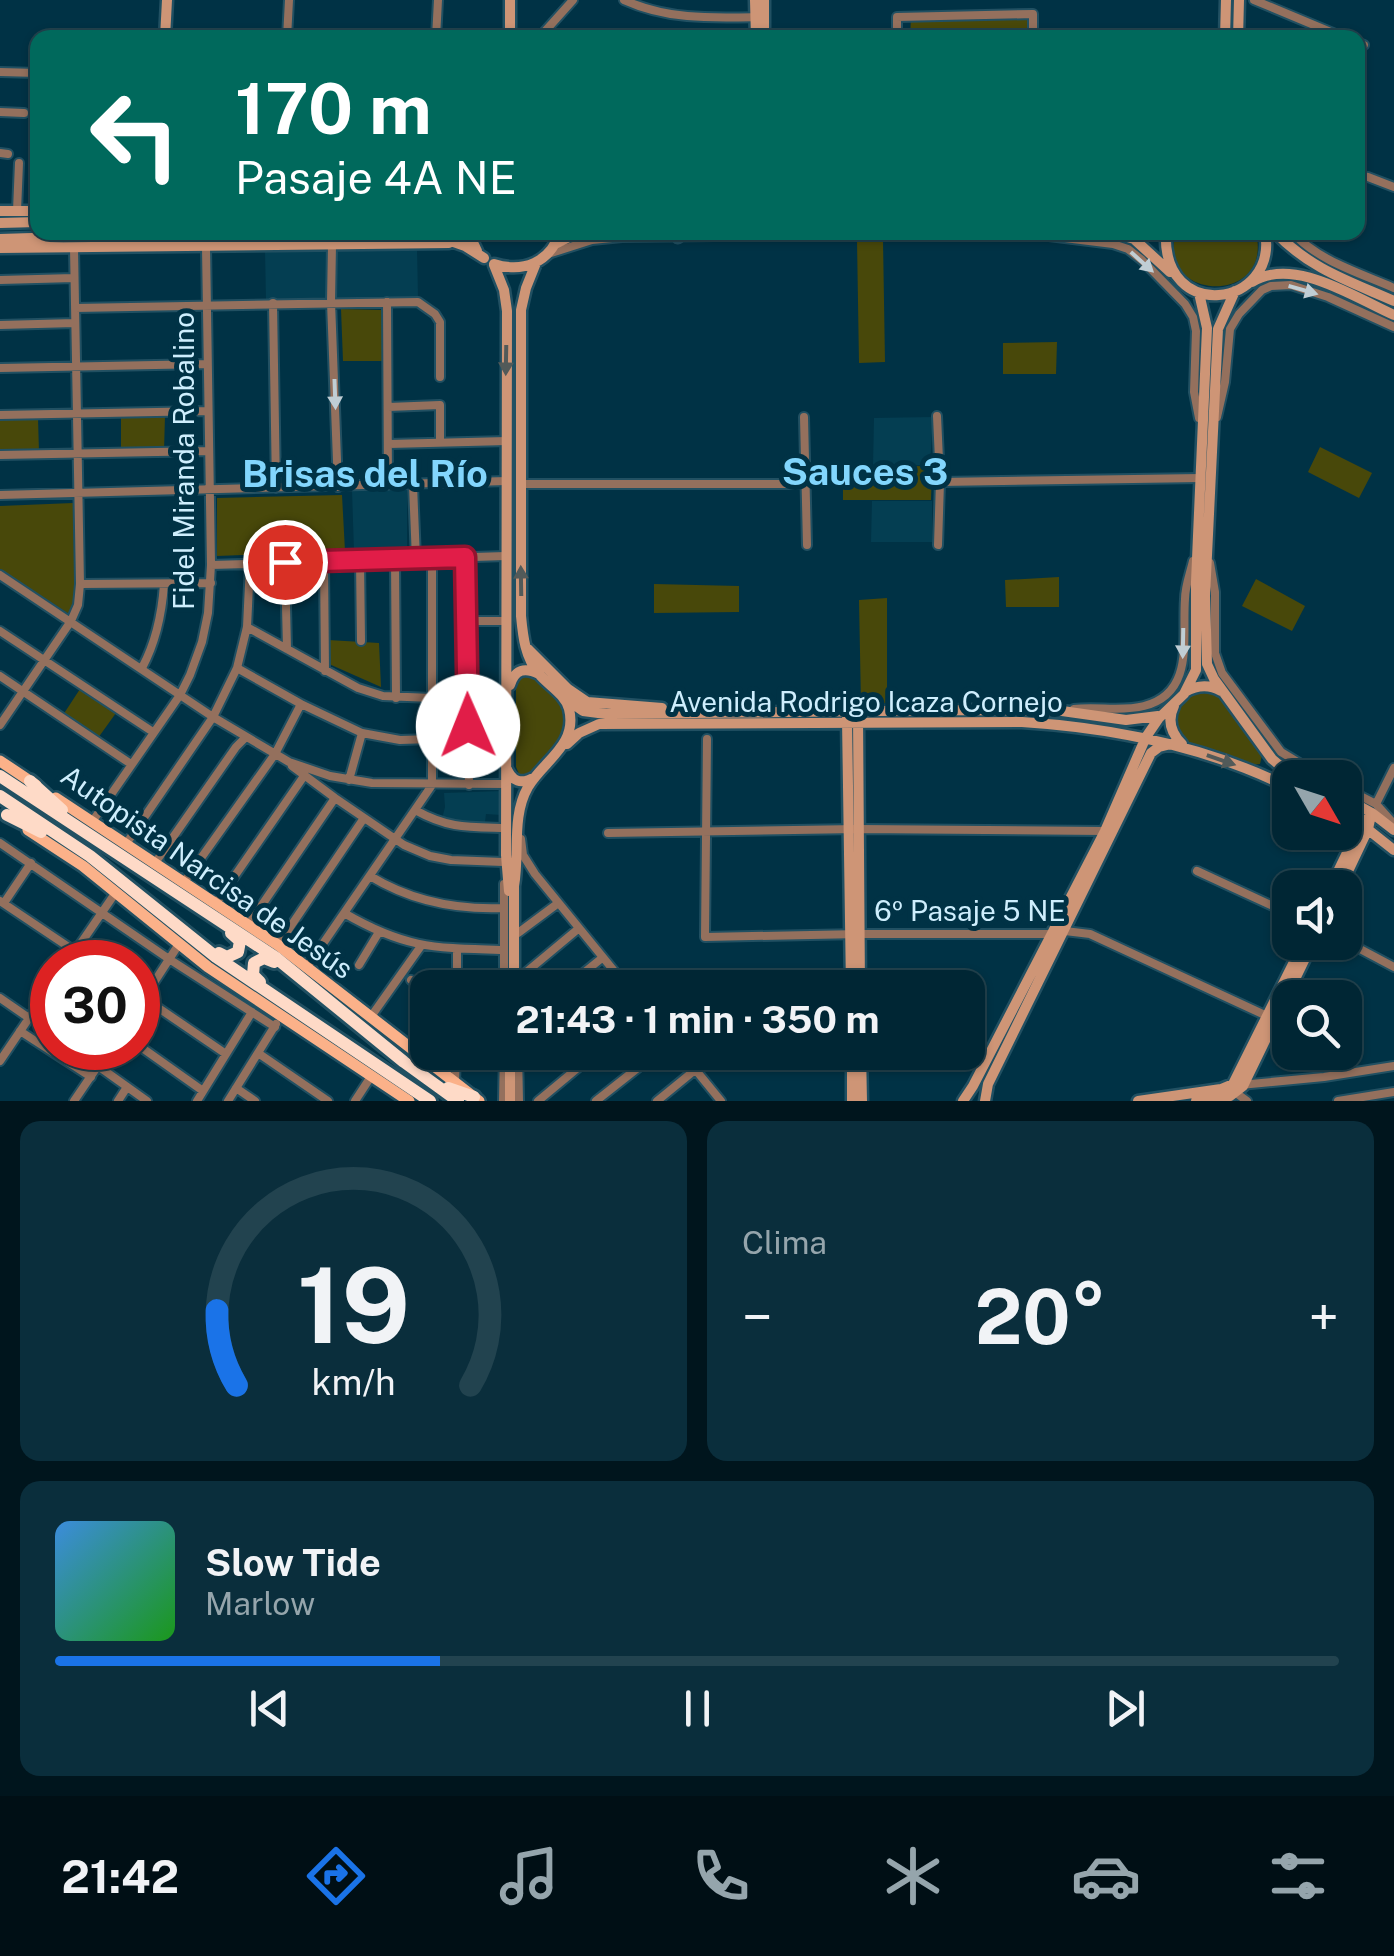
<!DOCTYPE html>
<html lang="es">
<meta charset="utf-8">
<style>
body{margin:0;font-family:"Public Sans",sans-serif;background:#0a2e3c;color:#f1f3f6;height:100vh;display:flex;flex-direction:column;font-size:38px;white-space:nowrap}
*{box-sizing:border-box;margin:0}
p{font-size:32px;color:#95a5ac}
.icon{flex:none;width:55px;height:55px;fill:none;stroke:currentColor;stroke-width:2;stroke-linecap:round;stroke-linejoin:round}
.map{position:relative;height:1101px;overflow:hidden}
.sheet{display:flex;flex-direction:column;gap:20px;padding:20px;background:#00151d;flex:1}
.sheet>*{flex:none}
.top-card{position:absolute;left:30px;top:30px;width:1335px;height:210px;border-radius:20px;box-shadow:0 2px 8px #0004,0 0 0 2px #22434f;background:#00695c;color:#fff;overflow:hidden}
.needle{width:65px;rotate:129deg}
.tools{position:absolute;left:1272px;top:760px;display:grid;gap:20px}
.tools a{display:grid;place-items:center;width:90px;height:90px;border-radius:20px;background:#002634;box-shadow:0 2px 8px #0004,0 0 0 2px #22434f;font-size:50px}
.speed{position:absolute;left:30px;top:940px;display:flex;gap:20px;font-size:50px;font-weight:700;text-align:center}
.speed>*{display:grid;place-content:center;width:130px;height:130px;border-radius:50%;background:#002634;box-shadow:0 2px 8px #0004,0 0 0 2px #22434f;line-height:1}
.speed .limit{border:15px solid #d22;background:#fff;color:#111}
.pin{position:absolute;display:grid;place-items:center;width:85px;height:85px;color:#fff;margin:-42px;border:5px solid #fff;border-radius:50%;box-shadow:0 2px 10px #0007}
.me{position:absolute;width:110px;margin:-55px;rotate:359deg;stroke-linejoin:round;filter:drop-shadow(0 0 8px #0008)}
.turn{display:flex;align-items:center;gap:35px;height:210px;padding:0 40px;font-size:45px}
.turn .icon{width:130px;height:130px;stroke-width:2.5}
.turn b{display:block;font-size:70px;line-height:85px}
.big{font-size:75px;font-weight:700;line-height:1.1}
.sheet .widget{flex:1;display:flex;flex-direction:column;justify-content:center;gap:15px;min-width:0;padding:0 35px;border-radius:20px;background:#0a2e3c}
.sheet .dial{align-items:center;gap:0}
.dial svg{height:260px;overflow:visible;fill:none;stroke:#22434f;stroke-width:7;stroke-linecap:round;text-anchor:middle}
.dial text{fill:#f1f3f6;stroke:none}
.song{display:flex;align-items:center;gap:30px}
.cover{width:120px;height:120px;border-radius:15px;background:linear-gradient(135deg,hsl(210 70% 55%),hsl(120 70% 35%))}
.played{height:10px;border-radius:5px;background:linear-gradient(90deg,#1a73e8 30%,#22434f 30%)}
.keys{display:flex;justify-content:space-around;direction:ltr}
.heat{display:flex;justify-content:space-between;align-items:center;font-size:55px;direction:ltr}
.sheet .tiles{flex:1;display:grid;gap:20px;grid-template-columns:1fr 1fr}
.widget:last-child{grid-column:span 2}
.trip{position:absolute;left:410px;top:970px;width:575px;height:100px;border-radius:20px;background:#002634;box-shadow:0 2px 8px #0004,0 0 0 2px #22434f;font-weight:700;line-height:100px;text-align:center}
.tabs{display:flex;height:160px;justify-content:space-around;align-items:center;background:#000f15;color:#95a5ac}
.tabs .icon{width:70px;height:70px}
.tabs .current{color:#1a73e8}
.tabs b{font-size:45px;color:#f1f3f6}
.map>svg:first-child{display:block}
.built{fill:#043e52}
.green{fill:#48480a}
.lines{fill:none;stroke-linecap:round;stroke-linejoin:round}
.street-casing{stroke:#215062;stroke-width:12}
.secondary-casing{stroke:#215062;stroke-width:15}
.primary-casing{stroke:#215062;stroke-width:16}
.highway-casing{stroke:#215062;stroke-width:18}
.street{stroke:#94705d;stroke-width:8}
.secondary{stroke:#ce9576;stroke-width:10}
.primary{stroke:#fbb189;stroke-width:11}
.highway{stroke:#fedac7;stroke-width:12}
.oneway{fill:#c0ced5}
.oneway2{fill:#525a59}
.route-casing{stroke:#92132f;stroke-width:25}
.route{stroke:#e11d48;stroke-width:18}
.labels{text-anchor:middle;stroke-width:10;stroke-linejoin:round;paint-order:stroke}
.street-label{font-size:28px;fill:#ceeefd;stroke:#003245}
.district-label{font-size:38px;font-weight:bold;fill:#82d6fd;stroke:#003245}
</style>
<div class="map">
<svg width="1394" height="1101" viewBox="0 0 1394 1101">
<rect width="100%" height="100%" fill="#003245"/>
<path class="built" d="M417,248L418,297L266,300L265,251Z
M933,417L930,465L873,466L874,418Z
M407,489V551H354L352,491Z
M872,501H932V542H871Z
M502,791L501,815L486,814L485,822L461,823L442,819L445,807L444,793Z"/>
<path class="green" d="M911,17H1029V37L910,38Z
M1176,233H1256C1274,306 1155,302 1176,233Z
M857,240H883L885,362L859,363Z
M341,309L383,310V361H343Z
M1057,342L1056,374H1003V343Z
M165,415L164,451H121V416Z
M38,418L39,452H0V419Z
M1320,447L1372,473L1359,498L1308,472Z
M932,466L931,500H843V467Z
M342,495L345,551L217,556V498Z
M73,503L75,603L69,614L0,569V506Z
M1059,577V607H1006L1005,580Z
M1256,579L1305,606L1292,631L1242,606Z
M654,584L739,586V612L654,613Z
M887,598V703L861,705L859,600Z
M328,640L379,643L381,687L329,664Z
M521,674H530L534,677C543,686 558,697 562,708C571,736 547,762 526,776L519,774L516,767V682Z
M80,689L116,713L98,738L63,715Z
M1198,691L1214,692L1222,698L1262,755L1260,764L1252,765L1188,743C1172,727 1173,714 1185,696Z"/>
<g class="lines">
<defs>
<path id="street" d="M624,0C668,20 712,18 759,17
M1254,0L1345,38
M287,38L289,0
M436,38L438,0
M539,38L573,0
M897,38V17L1033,14V38
M1358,43L1364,45
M0,72L38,73
M0,112L24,113
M0,153L8,154
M1368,177L1394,187
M17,211L19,163
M1016,232L1113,244L1128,249L1142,260L1185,304L1193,317L1196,331L1194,392L1199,418
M1292,232C1318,261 1360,273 1394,288
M332,245L331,302L338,487
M548,254L592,240L622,237L1006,233
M0,280L74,278
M387,302L388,485
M273,303L276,488
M75,308L418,302L435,314L440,322V377
M0,325L75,323
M0,368L207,364
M388,407L440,405V442
M0,415L208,411
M937,416L940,482L938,545
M804,417L807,545
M1217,417L1225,382L1230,329L1239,314L1262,290L1271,286L1291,285L1328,297L1394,327
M389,444L507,441
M0,455L209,451
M940,482L1201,478
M521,484H806
M413,485L416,559
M0,495L507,481
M465,557L469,785
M395,559L396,698
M360,560L361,641
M324,561L325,671
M285,563L287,649
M1210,563L1215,592V653L1222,673L1281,752L1324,778
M211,565L506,556
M0,575L213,717L289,762L330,776L372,783L506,784
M80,584L211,583
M466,621H506
M247,627L358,688L383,696L432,698
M0,631L153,732
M142,668C156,642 162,613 164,584
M237,668L301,704L362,733L400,740L432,739
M0,676L131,764
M467,696H506
M1074,709C1096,706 1122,712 1144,706C1195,693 1182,639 1185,599C1185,586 1190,574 1193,561
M0,725L71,621L78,605L80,584L74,248
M707,739L705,937L860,934H1052L1065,931L1090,934L1269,1017
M292,766L335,798L404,845L430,856L451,860L503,862
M349,780L362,733
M1345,788L1376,804L1394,824
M1376,804L1394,768
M415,810C449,829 469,827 506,828
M92,822L180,695L190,675L202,642L208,613L211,565L206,247
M608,833L858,829L1105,831
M521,839L523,855L535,874L628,988
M0,843L169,959L275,1027
M126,844L213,717L237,668L247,627L250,564
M155,863L236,747L246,737
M1197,871L1290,914
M370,876C411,901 456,910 504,908
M184,882L275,754L301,704
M504,884V988
M0,901L91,962
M4,903L31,863
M216,903L304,776
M344,913C406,949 435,948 504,950
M249,924L335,798
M518,933L557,904
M1345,941L1394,967
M278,945L364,818
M457,949V988
M68,962L116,892
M359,965L379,932
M307,967L432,785V558
M518,979L578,929
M411,980L428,992
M565,988L602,958
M138,994L226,1054
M0,998L29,1018
M138,1007L179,944
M370,1018L421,946
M20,1031L91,1077
M138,1045L203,1091
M518,1052L519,1101
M681,1052L721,1101
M258,1053L328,1101
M533,1059L541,1052
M0,1061L52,984
M98,1066L147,1101
M455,1083L456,1052
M1240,1085L1324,1077L1394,1066
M236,1088L255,1101
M1232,1090L1247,1101
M74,1101L110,1048
M118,1101L127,1087
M197,1101L252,1012
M228,1101L276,1024
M355,1101L372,1075
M503,1101L504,1052
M538,1101L597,1052
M596,1101L658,1052
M657,1101L695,1070
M1338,1101L1394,1092"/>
<path id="secondary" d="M755,0L756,38
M764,0V38
M165,38L167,0
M510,38V0
M1225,38L1226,0
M1238,38L1239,0
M0,211H38
M0,223L38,222
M468,232L477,251
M674,232L678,237
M1111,232L1134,239L1170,272
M1166,232C1161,324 1279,308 1265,232
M1275,232C1310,269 1349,281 1394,301
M1001,233V232
M0,239L158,234L428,233L465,246L484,258
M557,243L579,232
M0,248L449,243
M494,264C523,273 550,263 560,232
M494,265L504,290L507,311L506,855L509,891
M1252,282C1294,256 1355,298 1394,315
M1235,291L1218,329L1205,596L1207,664L1214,679L1272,759L1285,770L1301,778
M526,647L568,689L587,702L662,708
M510,685C515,669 525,667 539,674
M1185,692C1197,685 1209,684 1221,691
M566,699L583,711L606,714L976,710L1062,711L1126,720L1158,716
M1174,706C1167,720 1171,733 1182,744
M858,717L860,988
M847,719L851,988
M567,744L579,733L599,724L1022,722C1115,728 1206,746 1290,788
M506,767C512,782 521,785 535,777
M1345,798L1372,813L1394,830
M1345,815L1361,824L1394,850
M1330,888L1361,824L1372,813
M1340,888L1368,829L1371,815
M514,988V886C520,854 511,817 528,787C543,761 578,745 569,709C565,694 548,685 539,674C525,657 523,637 521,616V310L526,288L536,263
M510,1052V1101
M852,1052V1101
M861,1052L862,1101
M963,1101L973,1086L1105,831L1146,737L1159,718L1184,694L1196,670V582L1207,328L1199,293
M985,1101L988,1084L1151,753L1159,747L1171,744
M1138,1101L1221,1089L1233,1084L1304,942
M1196,1101L1230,1096L1243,1086L1313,942"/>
<path id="primary" d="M0,761L36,785
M56,798L278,945L479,1101
M28,830L83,866L208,967L409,1101"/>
<path id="highway" d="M0,776L275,957L404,1062L458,1101
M30,781L62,810
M0,796L90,856L216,957L430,1101
M7,815L41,832
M219,953L227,957L238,952L240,941L231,933
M260,982L253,975L254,963L264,958L274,962
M448,1088L474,1097"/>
</defs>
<use href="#street" class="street-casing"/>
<use href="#secondary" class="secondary-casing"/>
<use href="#primary" class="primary-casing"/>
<use href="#highway" class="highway-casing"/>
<use href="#street" class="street"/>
<use href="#secondary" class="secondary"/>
<use href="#primary" class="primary"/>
<use href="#highway" class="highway"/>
</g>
<defs><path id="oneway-solid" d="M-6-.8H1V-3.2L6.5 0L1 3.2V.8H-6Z" transform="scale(2.5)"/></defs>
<g class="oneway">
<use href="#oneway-solid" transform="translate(1142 262) rotate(42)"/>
<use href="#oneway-solid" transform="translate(1303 290) rotate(16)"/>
<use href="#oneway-solid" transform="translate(335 394) rotate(88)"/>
<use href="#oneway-solid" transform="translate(1183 643) rotate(91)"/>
</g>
<g class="oneway2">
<use href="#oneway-solid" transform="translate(506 360) rotate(91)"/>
<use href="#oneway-solid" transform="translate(521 581) rotate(-91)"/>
<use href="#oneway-solid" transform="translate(1221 760) rotate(19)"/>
</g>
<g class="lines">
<defs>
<path id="route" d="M285,562L465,557L468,726"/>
</defs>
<use href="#route" class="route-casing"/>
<use href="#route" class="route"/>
</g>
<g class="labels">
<g class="street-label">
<text transform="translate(184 461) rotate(-90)" y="10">Fidel Miranda Robalino</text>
<text x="866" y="712">Avenida Rodrigo Icaza Cornejo</text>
<text transform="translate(207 872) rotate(35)" y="10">Autopista Narcisa de Jesús</text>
<text x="970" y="921">6º Pasaje 5 NE</text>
</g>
<g class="district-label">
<text x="865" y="485">Sauces 3</text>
<text x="365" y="487">Brisas del Río</text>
</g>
</g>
</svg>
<div class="tools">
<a><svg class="needle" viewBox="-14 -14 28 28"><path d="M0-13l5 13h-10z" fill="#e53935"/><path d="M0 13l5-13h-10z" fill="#95a5ac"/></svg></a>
<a><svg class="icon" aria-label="sound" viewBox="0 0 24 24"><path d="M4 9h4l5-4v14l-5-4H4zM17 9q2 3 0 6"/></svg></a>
<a><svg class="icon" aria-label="search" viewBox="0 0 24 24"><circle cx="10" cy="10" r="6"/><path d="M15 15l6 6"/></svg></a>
</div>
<div class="speed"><div class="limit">30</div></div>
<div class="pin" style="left:285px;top:562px;background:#d93025"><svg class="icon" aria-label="arrive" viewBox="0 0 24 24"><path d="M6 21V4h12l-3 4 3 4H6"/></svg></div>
<svg class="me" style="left:468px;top:726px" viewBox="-20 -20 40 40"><circle r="19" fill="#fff"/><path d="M0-13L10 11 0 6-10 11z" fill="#e11d48"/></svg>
<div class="trip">21:43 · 1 min · 350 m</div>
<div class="top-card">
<div class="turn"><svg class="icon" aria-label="left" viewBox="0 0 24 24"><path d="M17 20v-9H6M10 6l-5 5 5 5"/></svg><div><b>170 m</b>Pasaje 4A NE</div></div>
</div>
</div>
<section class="sheet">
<div class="tiles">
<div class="widget dial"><svg viewBox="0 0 100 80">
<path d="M14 69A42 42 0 1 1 86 69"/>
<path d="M14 69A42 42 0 0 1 8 46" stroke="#1a73e8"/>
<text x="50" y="56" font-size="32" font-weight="700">19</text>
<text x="50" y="72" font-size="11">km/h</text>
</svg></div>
<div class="widget"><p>Clima</p>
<div class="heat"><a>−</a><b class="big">20°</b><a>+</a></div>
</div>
<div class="widget">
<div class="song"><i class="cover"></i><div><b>Slow Tide</b><p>Marlow</p></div></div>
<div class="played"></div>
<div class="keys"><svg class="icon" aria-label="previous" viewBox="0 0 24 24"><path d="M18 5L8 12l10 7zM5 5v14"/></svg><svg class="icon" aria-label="pause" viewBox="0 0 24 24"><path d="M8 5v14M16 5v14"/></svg><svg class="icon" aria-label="next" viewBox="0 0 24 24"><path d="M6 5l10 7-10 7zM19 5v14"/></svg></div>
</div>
</div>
</section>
<nav class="tabs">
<b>21:42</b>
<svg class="icon current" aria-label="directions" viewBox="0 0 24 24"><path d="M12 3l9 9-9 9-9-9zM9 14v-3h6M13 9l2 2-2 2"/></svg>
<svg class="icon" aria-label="music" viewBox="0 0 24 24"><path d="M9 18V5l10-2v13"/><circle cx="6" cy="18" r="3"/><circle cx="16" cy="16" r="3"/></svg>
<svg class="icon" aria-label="phone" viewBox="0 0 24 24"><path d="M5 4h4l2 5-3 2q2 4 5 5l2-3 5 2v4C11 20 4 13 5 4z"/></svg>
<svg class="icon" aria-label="climate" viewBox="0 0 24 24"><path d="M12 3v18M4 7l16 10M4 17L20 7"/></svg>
<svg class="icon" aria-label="car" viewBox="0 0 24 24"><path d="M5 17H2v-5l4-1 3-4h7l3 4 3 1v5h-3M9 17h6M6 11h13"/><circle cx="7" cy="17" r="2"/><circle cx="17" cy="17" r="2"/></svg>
<svg class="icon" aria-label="filters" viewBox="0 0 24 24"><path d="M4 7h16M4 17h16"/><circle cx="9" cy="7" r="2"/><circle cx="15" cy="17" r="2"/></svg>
</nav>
